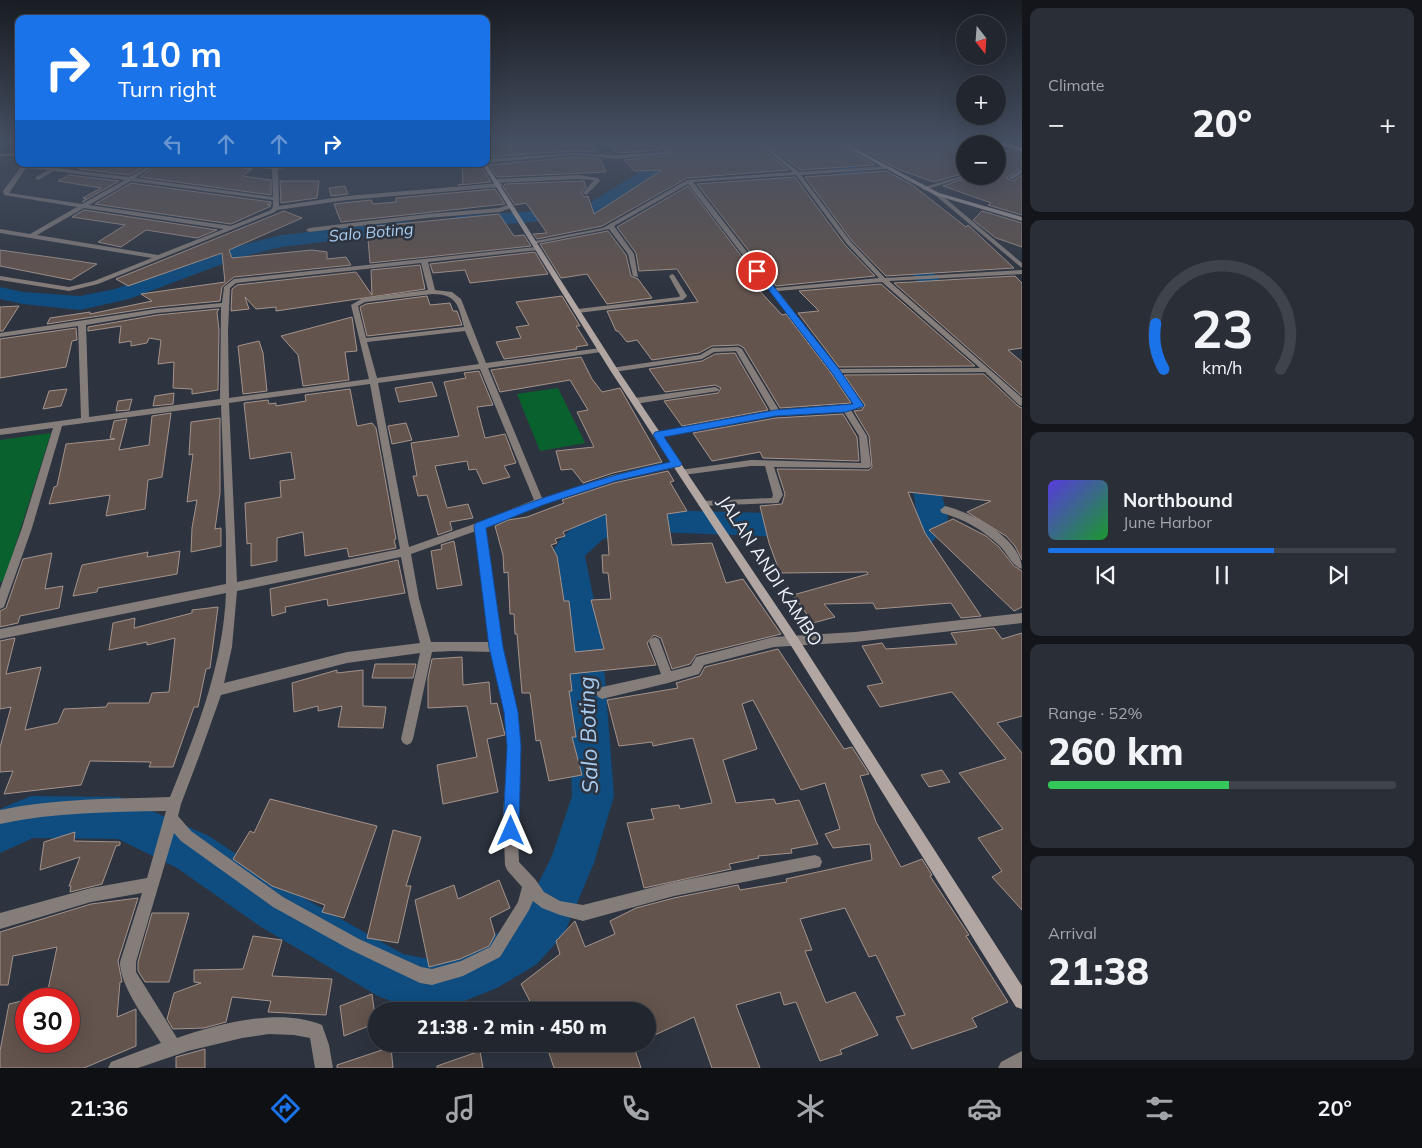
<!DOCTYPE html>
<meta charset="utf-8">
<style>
body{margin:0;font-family:Mulish,sans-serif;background:#2a2f37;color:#f1f3f6;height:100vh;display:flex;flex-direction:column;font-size:19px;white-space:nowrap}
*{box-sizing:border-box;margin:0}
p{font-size:16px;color:#a2a5aa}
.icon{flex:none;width:28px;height:28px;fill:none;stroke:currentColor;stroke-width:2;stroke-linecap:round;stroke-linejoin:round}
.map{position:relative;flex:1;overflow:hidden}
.details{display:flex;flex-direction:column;gap:8px;padding:8px;background:#13151a;width:400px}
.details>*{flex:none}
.banner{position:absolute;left:15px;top:15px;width:475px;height:152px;border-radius:10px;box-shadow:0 5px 20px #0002,0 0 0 1px #3f444b;background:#1a73e8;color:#fff;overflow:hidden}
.needle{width:32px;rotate:163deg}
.tools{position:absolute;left:956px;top:15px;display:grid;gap:10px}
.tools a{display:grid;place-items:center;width:50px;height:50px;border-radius:50%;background:#22272f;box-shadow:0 5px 20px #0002,0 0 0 1px #3f444b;font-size:25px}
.speed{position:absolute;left:15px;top:988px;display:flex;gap:10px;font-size:25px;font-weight:700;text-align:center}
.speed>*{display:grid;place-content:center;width:65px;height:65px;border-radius:50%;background:#22272f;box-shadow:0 5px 20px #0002,0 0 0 1px #3f444b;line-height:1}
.speed .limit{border:8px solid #d22;background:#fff;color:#111}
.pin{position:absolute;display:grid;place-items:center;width:42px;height:42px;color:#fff;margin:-21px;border:2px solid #fff;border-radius:50%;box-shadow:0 1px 5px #0007}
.me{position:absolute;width:55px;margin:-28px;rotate:0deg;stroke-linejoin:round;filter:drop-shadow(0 0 4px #0008)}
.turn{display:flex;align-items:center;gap:18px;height:105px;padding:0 20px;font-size:22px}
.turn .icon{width:65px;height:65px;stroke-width:2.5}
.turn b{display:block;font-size:35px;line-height:42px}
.lanes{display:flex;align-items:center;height:48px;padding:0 20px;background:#0003;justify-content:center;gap:25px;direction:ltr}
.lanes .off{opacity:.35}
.big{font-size:38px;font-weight:800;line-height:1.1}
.details .widget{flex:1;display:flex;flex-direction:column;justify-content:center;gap:8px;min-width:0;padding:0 18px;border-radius:10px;background:#2a2f37}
.details .dial{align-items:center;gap:0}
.dial svg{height:130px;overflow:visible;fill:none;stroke:#3f444b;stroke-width:7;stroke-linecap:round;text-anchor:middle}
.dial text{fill:#f1f3f6;stroke:none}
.song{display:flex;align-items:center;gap:15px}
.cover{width:60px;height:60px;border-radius:8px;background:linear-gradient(135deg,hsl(250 70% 55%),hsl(130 70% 35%))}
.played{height:5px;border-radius:2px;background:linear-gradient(90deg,#1a73e8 65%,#3f444b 65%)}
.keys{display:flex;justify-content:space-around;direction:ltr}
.heat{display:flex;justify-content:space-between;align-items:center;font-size:28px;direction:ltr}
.charge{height:8px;border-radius:4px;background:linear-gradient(90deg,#34c759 52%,#3f444b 0)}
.trip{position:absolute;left:368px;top:1002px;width:288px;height:50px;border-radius:25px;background:#22272f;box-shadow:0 5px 20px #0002,0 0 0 1px #3f444b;font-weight:800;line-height:50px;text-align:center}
.menu{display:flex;height:80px;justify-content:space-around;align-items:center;background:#0e1013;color:#a2a5aa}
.menu .icon{width:35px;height:35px}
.menu .active{color:#1a73e8}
.menu b{font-size:22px;color:#f1f3f6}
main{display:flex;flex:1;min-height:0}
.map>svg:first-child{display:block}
.green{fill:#09622d}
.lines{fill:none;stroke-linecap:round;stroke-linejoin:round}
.river{fill:#0f4c7f;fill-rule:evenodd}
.building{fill:#63544d;stroke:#a4938c;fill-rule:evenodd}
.street{fill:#857d7a;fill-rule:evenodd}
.secondary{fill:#b2a6a2;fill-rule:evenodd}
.highway{fill:#f5e2dc;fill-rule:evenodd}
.route{fill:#1a73e8;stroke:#114b97}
.labels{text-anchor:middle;stroke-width:5;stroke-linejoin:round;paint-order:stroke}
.far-water-label{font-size:16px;font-style:italic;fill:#a8ccf0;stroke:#2d343f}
.street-label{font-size:18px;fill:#eef3fa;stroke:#2d343f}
.near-water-label{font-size:22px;font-style:italic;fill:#a8ccf0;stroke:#2d343f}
</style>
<main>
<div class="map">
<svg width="1022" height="1068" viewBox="0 0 1022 1068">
<rect width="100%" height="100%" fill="#2d343f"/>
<path class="green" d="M558,388L585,443L540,451L517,394Z
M51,433L4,581L0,582V440Z"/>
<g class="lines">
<path class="river" d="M713,141H729L734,146L725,159L656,176L600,212L567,219L458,228L452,226L449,222L452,218L458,216L567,209L588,204L644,169L714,153L718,147Z
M782,141H802L875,176L886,191L882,199L885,204L882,208H870L864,199L868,191L863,184L785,144Z
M409,221L416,223L418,227L416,231L281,247L241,257L129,299L80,310L23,304L0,299V287L23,292L80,296L115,289L227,249L281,235Z
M911,229L918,231L920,235L924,262L947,289L971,301L974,306L971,311C942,318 922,286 907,267C902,260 899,239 904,231Z
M911,447L921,449C934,471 943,494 948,519C944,526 939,536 932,542C921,550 886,543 873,539L868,531L873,523L884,519L913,522L917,516L914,496L897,456L901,449Z
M656,510L807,514L818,518L822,526L818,534L807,538L656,532L603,539L585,556L602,640L614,796L594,863L564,934L537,964L497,988L452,1006L428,1009L396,1003L378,996L261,927L177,868L118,839L33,838L0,853V809L31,796L120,797L209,836L295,893L403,954L428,959L452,956L467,951L503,930L530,900L552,856L572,796L566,640L552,553C575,510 614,514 656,510Z"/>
</g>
<path class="building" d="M486,141H592L597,152L573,151L486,157Z
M606,141H655L661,150L617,153Z
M663,141H753L788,170L687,178L602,226L537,239L533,234L547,233L526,203L515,205L503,187L505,184L584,181L586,187L581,193L585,197L588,196L594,214L662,170L634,171L624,160L671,155Z
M763,141H833L875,165L800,170Z
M873,141H983L992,144H965V173L934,182L900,170L854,146Z
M1015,151L1022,154V167L1006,178L1013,181L1022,175V215L988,205L991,203L943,186L971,176H998V158Z
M573,157L600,159L606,172L497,177L489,165Z
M88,164H149L129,175L79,169Z
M159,164H212L252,169L242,176L271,180V195L140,177Z
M462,164H480L491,182L458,185L463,184Z
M886,171L911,184L966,227L968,225L1014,268L886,276L852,241L805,177Z
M69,175L119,181L82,202L86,199L83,198L101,188L58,181Z
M795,177L845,245L875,276L776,286L697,184Z
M280,181H319L317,198L281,203Z
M131,183L271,202V204H267L271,206L231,224L95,204Z
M345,186L348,194L331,196L329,188Z
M688,186L765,287L757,288L782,315L786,314L831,373L851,403L780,408L744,348L739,345L712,346L699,353L652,360L637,340L627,342L618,331H616L607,311L698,302L677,269L639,271L636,253L617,227Z
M495,189L505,204L341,222L334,204L371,200L373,204L396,202V198Z
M84,210L217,230L197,238L146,230L121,247L98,242L125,225L72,217Z
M284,211L302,218L229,250L232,258L312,250L327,252V259L346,257L351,265L234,277L222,287L220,301L157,307L47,324L50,318L90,312V314L152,301L141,294L225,282L222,253L128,286L116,279Z
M982,211L1022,223V247L996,238L973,220Z
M499,214L514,236L524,235L531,246L370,263L367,227Z
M608,231L626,255L631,276L638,279L652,298L607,304L587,274L561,278L540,244Z
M0,250L71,260L97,264L71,280L0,266Z
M535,252L548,274L470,283L465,270L433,273L430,264Z
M420,265L425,289L276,311V307L256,309L245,297L249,309L231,311L232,289L237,285L356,272L372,295L371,270Z
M1015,276L1022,283V348L1008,350L1022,362V396L894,283Z
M881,284L975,366L839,367L798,313L819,311L799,291Z
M427,296L430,305L450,303L453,311H457L462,325L367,336L360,307L366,304Z
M562,296L580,326H576L588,345L576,347L577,349L504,359L496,342L521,338L516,327L529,325L516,302Z
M19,306L3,331H0V307Z
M219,309L217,312L219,330L218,390L192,394V389L173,388L174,362L158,364L161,340L149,338L147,343L131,346V341L119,343L121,326L88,331V327L157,315Z
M352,317L357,351L345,352L349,380L303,386L298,355L281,336Z
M76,328L77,340L72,341L66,367L0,378V339Z
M259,341L263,353L267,391L243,394L238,346Z
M735,353L768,410L682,426L664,401L718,393L721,388L715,385L665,392L649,369L702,361L715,354Z
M581,357L592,379L602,392L620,388L662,462L613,473L583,483L572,469L561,470L556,451L594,447L577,412L588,410L570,380L500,392L491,370Z
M479,371L493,405L477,407L485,438L505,434L516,463L504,466L510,477L483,484L476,469L469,470L467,461L435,466L447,508L468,504L473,518L450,522L452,530L438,535L427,495L418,496L413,476H417L411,443L459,436L444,382L466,378L464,373Z
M984,374L1018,406L1022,408V560L1015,546L1006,536L967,512L991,501L908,492L925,533L981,616L961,618L951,603L876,609L873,603L824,604L835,617L813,623L793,595L868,574L867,572L780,573L769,543L760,506L782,504L785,494L777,469L869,470L872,467L869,436L854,411L862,410L865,405L844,375Z
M432,382L437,396L399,402L395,388Z
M67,389L61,406L43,409L49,391Z
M350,389L357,426L372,423L376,428L396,539L394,540L396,548L349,557L347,548L305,556L303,532L277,538V561L251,566V543L247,544L245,503L281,497L280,481L295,479L291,452L250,459L244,403L268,400L269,404L276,403V406L306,401L305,395Z
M174,393L173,404L153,406L155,396Z
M132,399L129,410L116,411L118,401Z
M171,413L162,477L148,480L145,509L106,516L110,495L49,504L54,487L57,486L66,444L115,439L110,438L114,421L127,419L119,450L149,445L152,416Z
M843,414L857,437L859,461L763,458L760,452L712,461L693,433L776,418Z
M220,418V493L215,529L221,528V546L191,552L192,528L197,500L187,502L193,454L189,455L191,422Z
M406,423L412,440L392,444L388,426Z
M668,471L674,481L670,482L687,511L667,514L672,545L712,543L726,583L743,579L781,634L696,655L690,664L672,669L661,638L654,635L647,643L656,665L570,674L572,691H569L576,737H572L582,775L549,781L540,740L536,741L530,693H522L517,634H515L514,614H510L508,572L504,573L503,555L495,526L508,520L527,517L564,503L562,500L614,483ZM606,514L609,555H602L603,573H608L611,599L591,600L604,649L575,652L569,601H564L557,556L551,545L557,543L555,539L565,536L563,532Z
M953,519L986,536L999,547L1014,566L1022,571V607L1014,611L929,530Z
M454,541L462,585L437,589L431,551L442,549L441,545Z
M180,551L177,574L98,588L97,592L73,596L82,565L148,552L147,557Z
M52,553L45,589L63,586L59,608L20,616L18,623L0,627V611L6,608L23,559Z
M398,560L405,593L328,606L327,599L285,607L286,612L272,616L270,589Z
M218,607L210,668L206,669L198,707H194L173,767H149L151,762L90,761L81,785L4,794L13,771L0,772V747L11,707L0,709V641L15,638L6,674L41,667L25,730L58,723L64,709L106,707L108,703H149L152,693L169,692L175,638L147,645V642L109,650L113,623L135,618L134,628L192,613V610Z
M994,628L1002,639L1022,633V716L997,723L1022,753V910L992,877L1002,871L978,838L1003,829L959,773L1006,759L952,692L880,707L867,686L883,683L862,646L882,643L886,649L957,644L951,633Z
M778,649L844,749L852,747L868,772L869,774L860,776L876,822L901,867L922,859L932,875L930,876L969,935L966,936L1008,1002L972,1018L977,1027L912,1049L896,1017L905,1015L876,955L869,957L845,908L800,919L812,950L805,951L826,1003L855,992L878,1035L840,1050L842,1054L820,1061L796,1002L784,1005L780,992L736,1005L760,1068H712L694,1017L646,1039V1011H535L521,984L560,954L556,941L575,921L585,947L615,934L610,921L636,908L674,898L738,885L740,890L787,882L786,879L872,860L870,844L833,848L825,834L840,829L825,783L801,790L753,700L742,704L757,749L723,760L736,803L774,799L776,804L799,800L818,844L791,849L792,853L758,856L759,858L729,864L731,869L644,888L627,823L654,819L651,809L679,805L680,809L712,803L693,738L653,746L652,742L619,746L607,700L678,688L676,683L700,676L705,667Z
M462,657L463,685L489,682L491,704L497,703L505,735L487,739L498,792L443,804L437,765L477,757L467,706L428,708V678L432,659Z
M375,664H416L413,678H372Z
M337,670V673L363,670V706L386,707L383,728L338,727L342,706L318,711V706L294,712L292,683Z
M942,770L950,782L929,787L921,775Z
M270,799L377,826L344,918L322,912L325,905L272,886L233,859L250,831L254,833Z
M393,830L421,837L406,886H411L398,943L367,938Z
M75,832L74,841L120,842V845L116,846L102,884L70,892L71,886H69L80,857L40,870L44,842Z
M499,880L510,908L490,918L495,935L489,946L460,959L429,967L415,900L454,885L458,899Z
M138,898L118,961L122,982H120L117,1017L136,1009V1046L84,1068H0V1051L9,1004L26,1000V1041H69V999H46L57,947L13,956L8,985H0V932L91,904Z
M152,913H189L169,982H145L138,971V962Z
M253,936L282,940L272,976L332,979L326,1015L268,1012L271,1001L232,997L226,1022L204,1028L173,1029L167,1019L174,993L201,983L194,982V970L243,969Z
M372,994L376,1023L344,1036L340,1006Z
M546,1044H633L641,1068H554Z
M391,1047L393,1068H337V1065Z
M205,1049V1068H176V1057Z
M480,1051L483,1068H437V1066Z"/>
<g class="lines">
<path class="street" d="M657,141H661L670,154L617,159L573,155L486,163V159L573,153L617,155L665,152Z
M755,141H760L799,172L888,166L886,169L801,175L851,242L885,278L1022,270V274L889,281L1022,398V406L1019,405L985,372L841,373L863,406L862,408L851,410L867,436L871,466L869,468L774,467L783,495L778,503L700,506L698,504L700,502L703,501L772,498L773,495L765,466H751L683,475L678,472L680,470L751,460L861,463L859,436L844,412L776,416L658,438L655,437L654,435L658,432L771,411L736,351L714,352L702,359L614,372L610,370L611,368L700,355L712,348L738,347L742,349L779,410L854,405L833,372L688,184L614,226L634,254L638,277L633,276L628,254L609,229L533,244L530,242L603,228L687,180L793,172ZM796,175L847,244L879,278L775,288L693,182ZM882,282L980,368L838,369L778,291Z
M860,141H871L844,146L842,145Z
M1014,147L1018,148L998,156V153Z
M19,153V156H0V154Z
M23,164L129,177L152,164H157L135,178L273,197L272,169L236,166L234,164L275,166L303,164L301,166L278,169L279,206L347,196L500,183L503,185L500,187L347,200L277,210L275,212L98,284L69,291L0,280V276L69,287L94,281L152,258L0,233V229L30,234L77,207L4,195L3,191ZM26,168L48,170L36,177V179L38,180L54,171L125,180L82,204L9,193ZM131,181L273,200V207L271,210L231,226L89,205ZM84,208L224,229L158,255L37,235Z
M1022,169V173L1013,179L1008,178Z
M578,175L598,178L600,181L586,195L583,193L594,180L578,179L497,183L494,181L497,179Z
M965,175V176H969L924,190L921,188Z
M935,193H939L1022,263V268L935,195Z
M511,204L514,206L513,207L500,212L427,218L309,232L306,230L309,228L427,214L499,208Z
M536,247L539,249L538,250L428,262L435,290L452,292L461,299L486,363L601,348L605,350L601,352L488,368L542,498L613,475L677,461L682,464L677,467L614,481L542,504L485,528L502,647L517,712L520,746L517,814L519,862L535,879L544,892L560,901L583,905L674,882L815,855L820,857L822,862L820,867L674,896L583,921L560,915L542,908L533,901L529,910L500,957L463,976L432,985L420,983L349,949L273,907L181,841L174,833L136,962V972L177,1038C219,1024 279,1007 322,1025L329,1045L333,1068H315L310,1038L294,1035L269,1034L242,1038L188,1051L138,1068H108L111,1062L161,1043C147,1021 120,987 120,962L142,893L91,902L0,929V913L91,888L147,878L166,811C110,812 55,812 0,824V810C56,798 113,799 170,797C197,730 223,666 226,593L0,639V629L226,584V537L221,405L62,426L32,528L5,604L4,607L0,609V589L22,528L53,428L0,435V429L81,418L78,326L0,337V333L157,309L222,303L224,287L234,279ZM421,263L428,290L363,298L351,305L369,379L229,398L228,331L230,288L236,283ZM432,294C458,294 458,306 464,327L366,338L358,306L365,302ZM221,307L220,399L89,417L86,325L157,313ZM465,331L479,364L377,378L367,342ZM480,369L534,500L477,523L409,547L378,383ZM370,384L400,549L237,582L229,403ZM476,531L490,642H431L419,599L411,554ZM401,557L409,599L420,643L347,652L224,683L232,647L237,591ZM453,651L491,652L505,712L508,746L503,814L505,865L507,870L522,887L518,902L490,947L461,961L432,969L421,967L359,939L283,897L191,831L178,816L181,804L200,754L221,695L347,663L420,653L401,739L403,743L407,745L411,743L413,739L432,652Z
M672,274L674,275L687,296L683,300L578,313L574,311L578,309L679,297L680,296L669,276Z
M715,387L719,389L718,391L635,404L631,401L635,398Z
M945,506C971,512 1022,539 1022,569C1011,565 1008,554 1000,546C983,530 964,519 942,513L940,510Z
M1022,613V623L855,642L774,647L704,665L699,674L668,683L602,699L598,697L596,693L598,689L602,687L661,674L649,642L651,639L655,637L659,639L671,671L691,666L696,657L700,656L774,637L855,632Z
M1022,1051V1068H998L1001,1062Z"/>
<path class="secondary" d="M835,141H841L939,193L1022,217V221L935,195Z
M486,163L618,370L798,638L1022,986V1009L1016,1007L790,644L610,370L482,164Z"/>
<path class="highway" d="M990,141H1001L1022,148V152Z"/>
</g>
<linearGradient id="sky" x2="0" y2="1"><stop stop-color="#191d23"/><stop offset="0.49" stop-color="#465063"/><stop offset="1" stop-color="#465063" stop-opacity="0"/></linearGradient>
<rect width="1022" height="290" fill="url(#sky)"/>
<path class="route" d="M755,269H760L839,369L864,406L846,412L776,416L664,437L682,464L680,466L615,481L543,505L486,528L503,647L518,712L521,746L519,831L516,836L511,839L505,836L503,831L507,746L504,712L489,647L474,526L476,523C540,498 603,476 670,462L653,435L655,432L776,410L853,404L832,373L755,272Z"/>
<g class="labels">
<g class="far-water-label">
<text transform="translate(371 232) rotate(-5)" y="6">Salo Boting</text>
</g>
<g class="street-label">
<text transform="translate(770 571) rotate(57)" y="6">JALAN ANDI KAMBO</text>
</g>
<g class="near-water-label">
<text transform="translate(588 735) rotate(-92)" y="8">Salo Boting</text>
</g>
</g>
</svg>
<div class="tools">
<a><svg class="needle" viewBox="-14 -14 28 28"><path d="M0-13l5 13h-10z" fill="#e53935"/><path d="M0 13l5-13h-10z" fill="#a2a5aa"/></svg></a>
<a>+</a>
<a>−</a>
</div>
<div class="speed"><div class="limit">30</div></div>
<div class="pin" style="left:757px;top:271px;background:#d93025"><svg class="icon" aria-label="arrive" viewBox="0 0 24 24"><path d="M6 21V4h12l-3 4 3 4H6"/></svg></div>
<svg class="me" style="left:511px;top:831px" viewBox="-20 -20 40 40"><path d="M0-17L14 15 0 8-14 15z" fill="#1a73e8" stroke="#fff" stroke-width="4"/></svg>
<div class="trip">21:38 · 2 min · 450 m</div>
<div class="banner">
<div class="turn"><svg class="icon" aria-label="right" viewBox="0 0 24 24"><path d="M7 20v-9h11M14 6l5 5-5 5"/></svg><div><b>110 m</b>Turn right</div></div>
<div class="lanes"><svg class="icon off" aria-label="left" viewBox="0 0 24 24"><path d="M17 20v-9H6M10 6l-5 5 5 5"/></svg><svg class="icon off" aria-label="ahead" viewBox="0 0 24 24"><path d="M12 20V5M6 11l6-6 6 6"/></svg><svg class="icon off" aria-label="ahead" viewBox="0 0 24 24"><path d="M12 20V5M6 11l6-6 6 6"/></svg><svg class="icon" aria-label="right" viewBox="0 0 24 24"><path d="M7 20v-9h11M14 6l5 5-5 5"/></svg></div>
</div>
</div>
<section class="details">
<div class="widget"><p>Climate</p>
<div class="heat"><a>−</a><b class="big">20°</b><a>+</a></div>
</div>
<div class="widget dial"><svg viewBox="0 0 100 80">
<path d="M14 69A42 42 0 1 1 86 69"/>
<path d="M14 69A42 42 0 0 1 9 41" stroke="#1a73e8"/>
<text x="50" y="56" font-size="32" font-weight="700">23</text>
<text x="50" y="72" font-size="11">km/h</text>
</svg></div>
<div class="widget">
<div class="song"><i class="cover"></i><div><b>Northbound</b><p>June Harbor</p></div></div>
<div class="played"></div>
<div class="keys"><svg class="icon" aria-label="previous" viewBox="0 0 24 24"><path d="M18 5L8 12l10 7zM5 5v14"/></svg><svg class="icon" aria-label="pause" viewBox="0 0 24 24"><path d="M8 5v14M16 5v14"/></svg><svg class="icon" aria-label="next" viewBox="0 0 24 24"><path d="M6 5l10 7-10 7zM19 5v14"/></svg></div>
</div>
<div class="widget"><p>Range · 52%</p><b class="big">260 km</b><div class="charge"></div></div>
<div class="widget"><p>Arrival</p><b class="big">21:38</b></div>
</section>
</main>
<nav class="menu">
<b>21:36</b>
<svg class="icon active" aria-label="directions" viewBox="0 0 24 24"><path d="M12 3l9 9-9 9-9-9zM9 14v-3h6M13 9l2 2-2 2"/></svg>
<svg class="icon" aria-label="music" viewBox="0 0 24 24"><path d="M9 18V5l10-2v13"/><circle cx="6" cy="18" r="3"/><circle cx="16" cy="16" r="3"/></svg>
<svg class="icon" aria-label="phone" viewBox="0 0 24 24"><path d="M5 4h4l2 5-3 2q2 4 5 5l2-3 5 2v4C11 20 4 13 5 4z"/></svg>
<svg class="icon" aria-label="climate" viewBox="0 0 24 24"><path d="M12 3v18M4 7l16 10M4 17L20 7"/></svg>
<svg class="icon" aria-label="car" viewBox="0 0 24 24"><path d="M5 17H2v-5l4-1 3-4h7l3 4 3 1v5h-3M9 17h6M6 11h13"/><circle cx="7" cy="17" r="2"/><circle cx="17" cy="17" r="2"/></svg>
<svg class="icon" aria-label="filters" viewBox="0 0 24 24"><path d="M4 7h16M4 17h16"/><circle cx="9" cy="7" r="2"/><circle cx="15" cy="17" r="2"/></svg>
<b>20°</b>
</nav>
